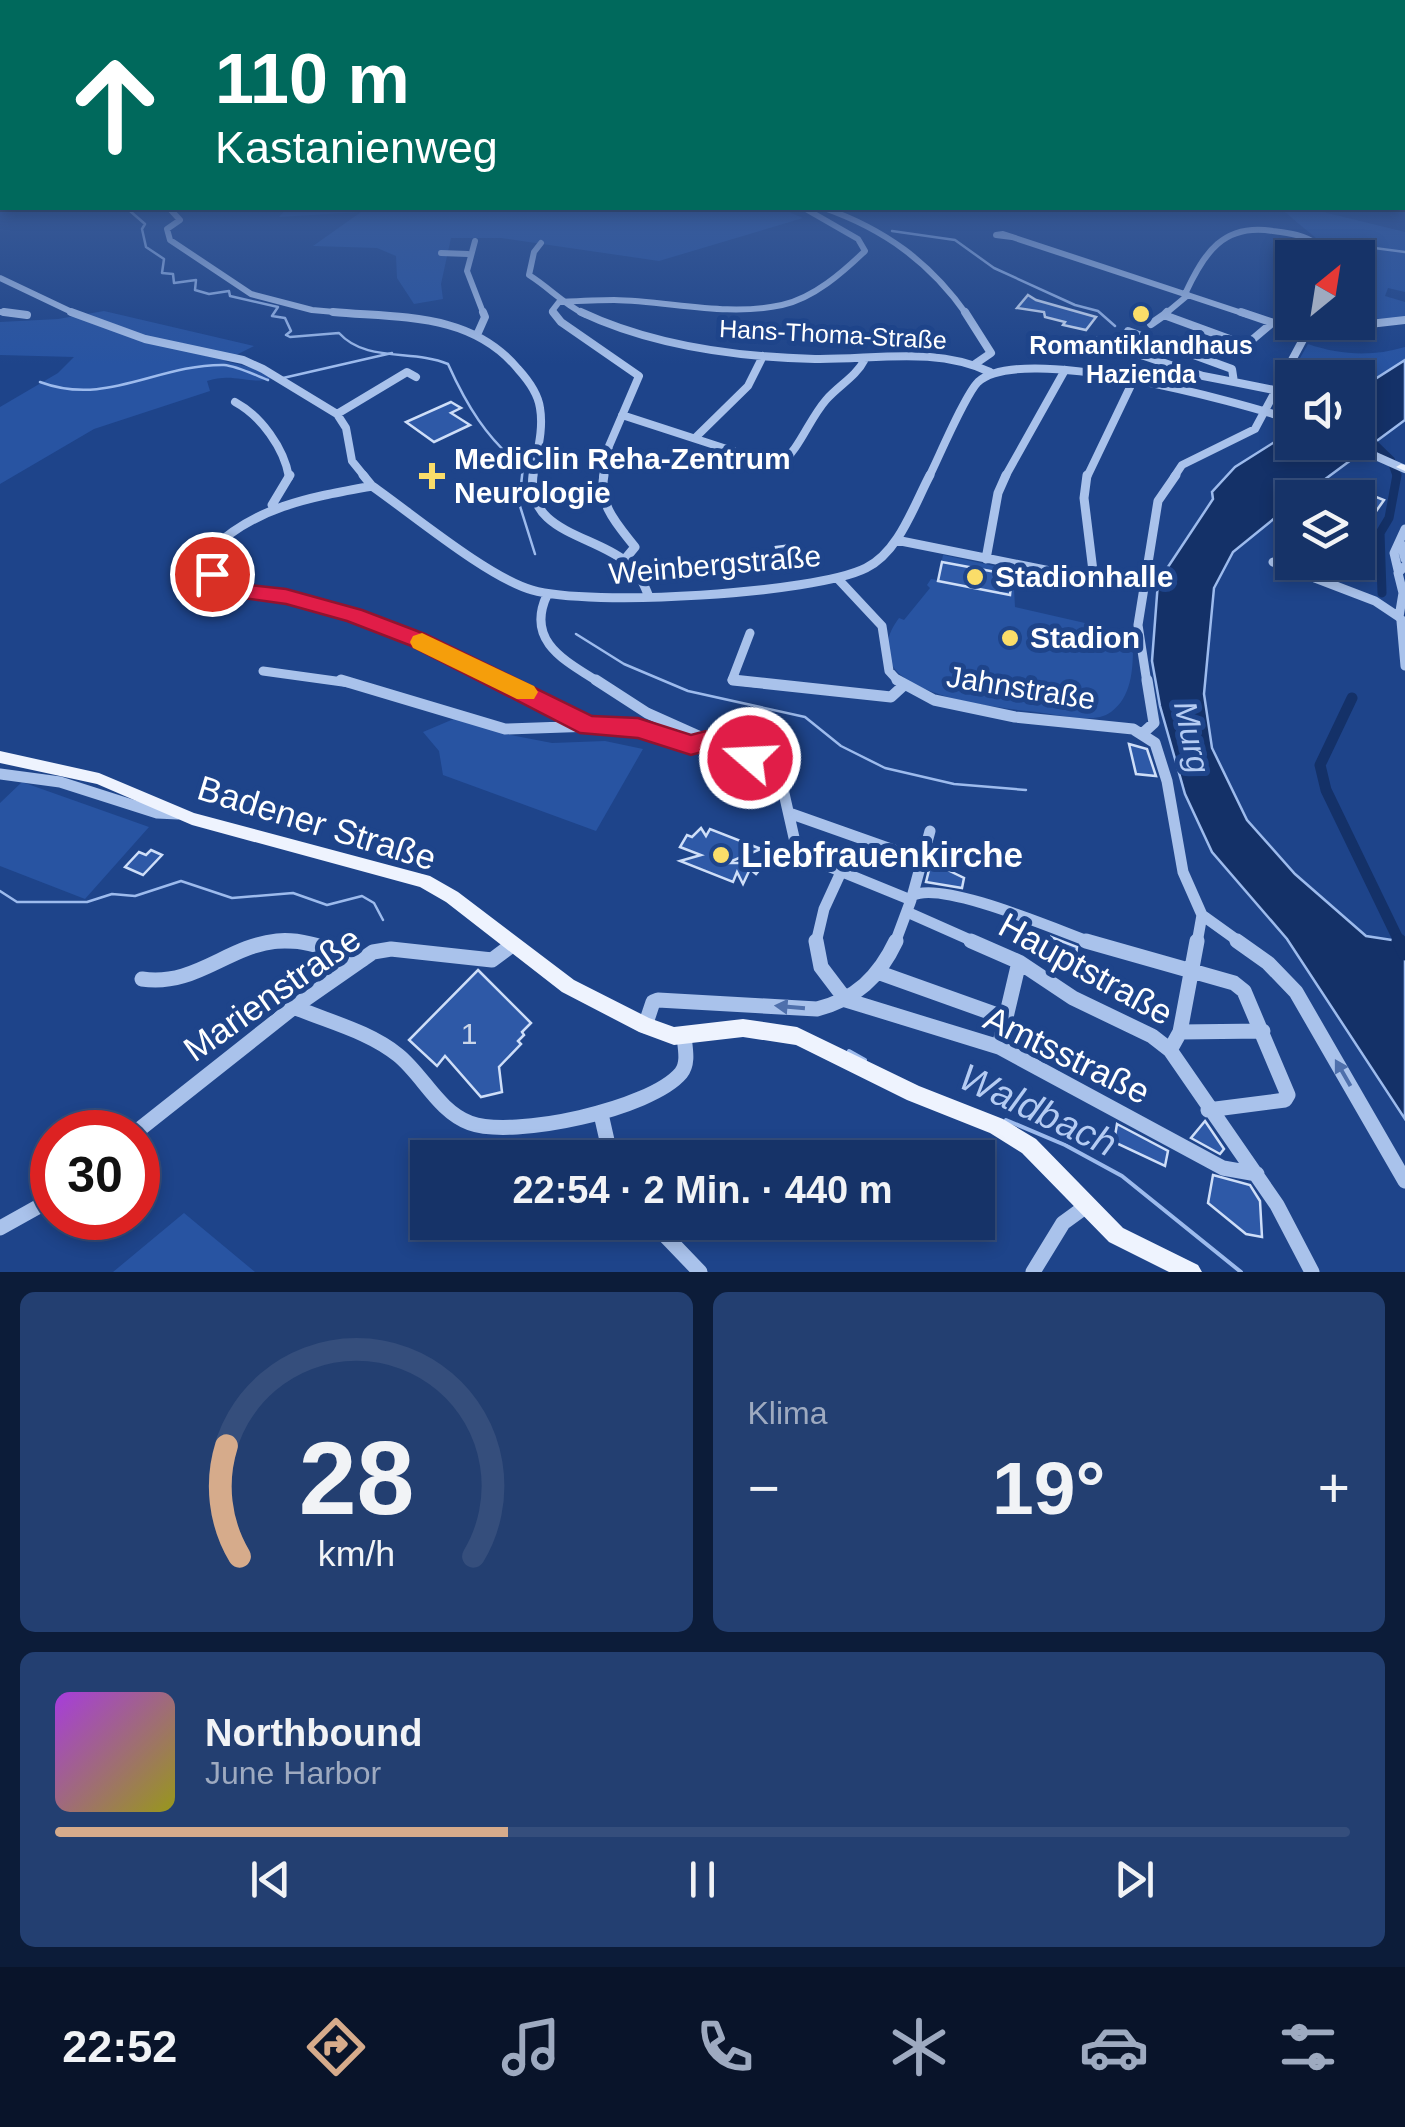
<!DOCTYPE html>
<html lang="de">
<meta charset="utf-8">
<style>
body{margin:0;font-family:Helvetica,sans-serif;background:#233f71;color:#f1f3f6;height:100vh;display:flex;flex-direction:column;font-size:38px;white-space:nowrap}
*{box-sizing:border-box;margin:0}
p{font-size:32px;color:#9eaac0}
.icon{flex:none;width:55px;height:55px;fill:none;stroke:currentColor;stroke-width:2;stroke-linecap:round;stroke-linejoin:round}
.map{position:relative;height:1272px;overflow:hidden}
.panel{display:flex;flex-direction:column;gap:20px;padding:20px;background:#0c1c39;flex:1}
.panel>*{flex:none}
.banner{position:absolute;left:0px;top:0px;width:1405px;height:210px;box-shadow:0 5px 15px #0003,0 0 0 2px #354e7c;background:#00695c;color:#fff;overflow:hidden}
.needle{width:65px;rotate:30deg}
.tools{position:absolute;left:1275px;top:240px;display:grid;gap:20px}
.tools a{display:grid;place-items:center;width:100px;height:100px;border-radius:0px;background:#163368;box-shadow:0 5px 15px #0003,0 0 0 2px #354e7c;font-size:50px}
.speed{position:absolute;left:30px;top:1110px;display:flex;gap:20px;font-size:50px;font-weight:700;text-align:center}
.speed>*{display:grid;place-content:center;width:130px;height:130px;border-radius:50%;background:#163368;box-shadow:0 5px 15px #0003,0 0 0 2px #354e7c;line-height:1}
.speed .limit{border:15px solid #d22;background:#fff;color:#111}
.pin{position:absolute;display:grid;place-items:center;width:85px;height:85px;color:#fff;margin:-42px;border:5px solid #fff;border-radius:50%;box-shadow:0 2px 10px #0007}
.me{position:absolute;width:110px;margin:-55px;rotate:289deg;stroke-linejoin:round;filter:drop-shadow(0 0 8px #0008)}
.turn{display:flex;align-items:center;gap:35px;height:210px;padding:0 50px;font-size:45px}
.turn .icon{width:130px;height:130px;stroke-width:2.5}
.turn b{display:block;font-size:70px;line-height:85px}
.big{font-size:75px;font-weight:600;line-height:1.1}
.panel .widget{flex:1;display:flex;flex-direction:column;justify-content:center;gap:15px;min-width:0;padding:0 35px;border-radius:15px;background:#233f71}
.panel .dial{align-items:center;gap:0}
.dial svg{height:260px;overflow:visible;fill:none;stroke:#354e7c;stroke-width:7;stroke-linecap:round;text-anchor:middle}
.dial text{fill:#f1f3f6;stroke:none}
.song{display:flex;align-items:center;gap:30px}
.cover{width:120px;height:120px;border-radius:15px;background:linear-gradient(135deg,hsl(280 70% 55%),hsl(60 70% 35%))}
.played{height:10px;border-radius:5px;background:linear-gradient(90deg,#d6ab8b 35%,#354e7c 35%)}
.keys{display:flex;justify-content:space-around;direction:ltr}
.heat{display:flex;justify-content:space-between;align-items:center;font-size:55px;direction:ltr}
.panel .tiles{flex:1;display:grid;gap:20px;grid-template-columns:1fr 1fr}
.widget:last-child{grid-column:span 2}
.trip{position:absolute;left:410px;top:1140px;width:585px;height:100px;border-radius:0px;background:#163368;box-shadow:0 5px 15px #0003,0 0 0 2px #354e7c;font-weight:600;line-height:100px;text-align:center}
.tab-bar{display:flex;height:160px;justify-content:space-around;align-items:center;background:#09142a;color:#9eaac0}
.tab-bar .icon{width:70px;height:70px}
.tab-bar .active{color:#d6ab8b}
.tab-bar b{font-size:45px;color:#f1f3f6}
.map>svg:first-child{display:block}
.green{fill:#2854a2}
.water{fill:#143168;stroke:#9dbbed;stroke-width:2.5}
.lines{fill:none;stroke-linecap:round;stroke-linejoin:round}
.stream-far1{stroke:#9dbbed;stroke-width:2.5}
.stream{stroke:#9dbbed;stroke-width:4}
.canal-far3{stroke:#143168;stroke-width:8}
.canal-far2{stroke:#143168;stroke-width:9}
.canal-far1{stroke:#143168;stroke-width:11}
.canal{stroke:#143168;stroke-width:15}
.building{fill:#2e59a7;stroke:#cedef8;stroke-width:2.5}
.minor-far4{stroke:#a9c2eb;stroke-width:6}
.minor-far3{stroke:#a9c2eb;stroke-width:8}
.minor-far2{stroke:#a9c2eb;stroke-width:9}
.minor-far1{stroke:#a9c2eb;stroke-width:11}
.minor{stroke:#a9c2eb;stroke-width:15}
.major{fill:#eef3fe;fill-rule:evenodd}
.oneway{fill:#4f70ac}
.route{fill:#e11d48;stroke:#92132f;stroke-width:2.5}
.slow{fill:#f59e0b}
.poi-dot{fill:#fadd69;stroke:#1e448a;stroke-width:4}
.labels{text-anchor:middle;stroke-width:10;stroke-linejoin:round;paint-order:stroke}
.far-street-label{font-size:25px;fill:#fff;stroke:#1e448a}
.far-poi-label{font-size:25px;font-weight:bold;fill:#fff;stroke:#1e448a}
.poi-label{font-size:30px;font-weight:bold;fill:#fff;stroke:#1e448a;text-anchor:start}
.street-label{font-size:30px;fill:#fff;stroke:#1e448a}
.near-number-label{font-size:30px;fill:#cbd6e9}
.water-label{font-size:32px;font-style:italic;fill:#b5ccf3;stroke:#1e448a}
.near-street-label{font-size:35px;fill:#fff;stroke:#1e448a}
.near-poi-label{font-size:35px;font-weight:bold;fill:#fff;stroke:#1e448a;text-anchor:start}
.near-water-label{font-size:38px;font-style:italic;fill:#b5ccf3;stroke:#1e448a}
</style>
<div class="map">
<svg width="1405" height="1272" viewBox="0 0 1405 1272">
<rect width="100%" height="100%" fill="#1e448a"/>
<path class="green" d="M277,208H780L803,218L659,261L501,238H451L441,284L443,299L414,304L397,278L396,256L377,248L313,246L361,212L279,217L285,210Z
M1280,208H1307L1405,232V292L1388,288L1385,296L1405,302V319L1358,322V258L1347,257L1349,250L1323,244Z
M104,311L254,346L224,361L265,371L272,378C249,386 235,372 207,381L210,391L94,429L0,484V407L58,373L74,357L0,355V322L58,319Z
M1308,344C1340,355 1372,357 1405,347V360L1358,390V378H1292V393L1282,390Z
M943,555L1013,570L1015,607L1133,634C1133,660 1135,695 1111,712C1094,725 1056,714 1036,712C992,707 844,693 899,618L904,620L930,588L927,585L931,579L938,580Z
M456,718L506,734L552,743L605,741L643,749L596,831L443,775L439,751L423,732Z
M22,782L149,827L85,899L0,866V803Z
M184,1213L255,1272H113Z"/>
<path class="water" d="M1405,360V420L1301,497L1292,498V504L1233,552L1214,588L1204,694L1212,748L1247,820L1295,874L1366,936L1405,942V1119L1287,939L1212,852L1185,794L1160,706L1152,661L1158,582L1213,499L1212,492L1235,467L1292,431V442H1358V390Z"/>
<g class="lines">
<path class="stream-far1" d="M135,208L130,211L145,224L142,229L146,247L164,259L162,273L173,274L174,283L196,280L195,290L209,294L229,291L230,296L278,307L272,316L285,318L291,331L286,335L290,337L339,333C366,363 413,349 448,364C466,404 487,440 523,467L519,503L535,554
M892,231L955,240L994,268L1075,305L1098,311L1115,326
M1321,241L1405,252
M283,378L392,353
M40,382C107,407 157,364 224,365C237,366 255,375 268,380
M576,634L624,664L688,691L805,717L841,746L885,768L954,784L1026,790
M0,891L17,902H87L112,894L135,896L181,881L232,898L293,893L327,905L362,896L374,903L383,920"/>
<path class="stream" d="M849,1051L865,1060
M1006,1120L1065,1145L1122,1176L1241,1272"/>
<path class="canal-far3" d="M1358,428L1391,460L1397,477"/>
<path class="canal-far2" d="M1382,593L1380,533L1389,518L1397,475"/>
<path class="canal-far1" d="M1352,698L1320,765L1326,790L1400,943"/>
<path class="canal" d="M1399,941L1405,953"/>
</g>
<path class="building" d="M1028,295L1036,300L1096,317L1086,330L1063,325L1065,322L1045,317L1044,312L1017,308Z
M451,402L461,408L451,413L470,425L434,442L406,422Z
M1333,480L1384,500L1358,537V498H1319Z
M799,544L808,561L782,565L776,547Z
M942,562L1012,575L1010,595L938,581Z
M1129,744L1147,749L1156,776L1136,774Z
M732,777L761,793L756,801L746,796L741,804L721,794Z
M701,828L706,836L710,829L761,849L727,863H761V868L756,874L750,869L743,884L737,872L733,882L680,861L701,855L680,847L687,835L692,837Z
M151,850L162,855L143,875L125,867L139,852L146,855Z
M931,862L964,878L962,888L926,882Z
M1051,937L1077,947L1074,969L1047,958Z
M478,970L531,1023L522,1032L524,1035L518,1041L521,1044L499,1067L502,1092L481,1097L445,1056L437,1066L409,1040Z
M1205,1121L1224,1149L1220,1154L1191,1138Z
M1117,1124L1168,1151L1165,1166L1114,1142Z
M1213,1175L1250,1185L1260,1201L1262,1237L1246,1234L1208,1203Z"/>
<g class="lines">
<path class="minor-far4" d="M169,208L180,220L167,229L170,240L251,294L312,310L369,315
M824,208C884,229 930,262 967,315
M1012,237L996,235L1003,234L1248,315
M475,241L467,271L484,315
M541,243L534,252L529,275C551,289 562,303 586,315
M441,253L468,254
M0,278L78,315
M1185,294C1204,253 1223,223 1273,231C1289,233 1305,235 1318,245L1312,258
M1292,300V304
M560,302C578,301 596,300 614,300C670,301 726,317 782,305C814,298 843,272 865,251L858,239L804,208
M0,312L26,315
M555,315L552,311L559,302
M1164,315L1188,295"/>
<path class="minor-far3" d="M4,312L27,315
M71,312L145,339L243,360L263,369L337,414L346,428L352,461L365,477
M333,312C399,318 471,312 518,369C528,380 538,393 540,408C544,431 536,455 533,477
M553,312L561,322L639,376L609,446L603,477
M581,312C653,346 736,357 815,359C874,360 934,346 990,372
M965,312L991,353L975,364
M1167,312L1164,315L1246,345L1272,323
M1241,312L1306,334
M1324,322L1352,326L1405,320
M1151,324L1164,315
M1128,331L1232,369L1234,382L1274,390
M477,335L485,317L483,312
M1097,340L1203,376L1234,382
M235,402C261,416 284,448 289,477
M337,414L407,372L416,377
M622,415L779,466C801,447 808,421 826,400C839,385 856,377 865,359
M696,437L748,386L763,356
M1344,442L1405,469
M929,477C939,457 965,395 978,382C1021,342 1239,402 1292,420
M1005,477L1065,370
M1087,477L1133,381
M1174,477L1182,465L1255,429L1306,334L1317,322"/>
<path class="minor-far2" d="M363,475L372,486C412,514 489,578 532,590C589,607 814,594 866,568C899,552 914,505 930,475
M533,475C526,533 594,534 629,564C639,573 644,584 649,597
M604,475C598,505 617,524 635,547L625,559
M372,486C312,497 256,506 211,550L212,574L236,590L286,596L354,615L417,640L502,683
M272,505L290,475
M896,540L1090,579L1093,571L1084,498L1087,475
M1401,544L1405,559
M986,559L998,493L1006,475
M1273,562L1375,601L1399,617
M1405,566L1398,573L1403,593L1399,617L1405,624
M1398,570L1394,553L1405,529
M839,580L882,626L889,671L900,683
M547,595C525,642 566,661 600,683
M1401,621L1405,666
M750,633L732,680L756,683
M263,671L350,683
M1147,683L1138,625L1158,501L1176,475"/>
<path class="minor-far1" d="M341,680L505,729L621,725L691,745L705,742
M497,680L589,726
M596,680L647,713L761,764L783,789L795,842L808,858L911,900L895,943
M733,680L891,697L903,686
M897,680L934,700L1015,717L1133,729L1155,743L1167,781L1183,872L1202,915L1197,943
M1143,733L1154,723L1147,680
M0,774L60,782L157,813L178,814
M792,814L922,860
M912,896C940,879 1059,931 1093,943
M912,897L930,831
M907,912L977,943
M1202,915L1241,943
M267,943H303
M816,943L824,909L841,872"/>
<path class="minor" d="M816,941L821,967L846,1000L999,1047L1223,1168L1257,1174
M971,941L1019,962L1073,998L1152,1036L1170,1050L1277,1205L1312,1272
M1086,941L1234,983L1244,991L1288,1095L1285,1100L1208,1110
M1237,941L1268,963L1296,992L1405,1181
M880,973L1006,1018
M142,979C195,987 227,946 277,941C305,938 335,952 362,960
M294,1007C329,1022 368,1031 398,1055C423,1075 438,1111 470,1123C513,1139 651,1109 681,1073C689,1063 685,1048 684,1036
M645,1026L653,1002L658,1000L817,1009C856,999 879,977 896,941
M1180,1032L1263,1031
M999,1047L1019,962
M1170,1050L1180,1032L1197,941
M601,1114L611,1158
M136,1132L294,1007L373,952L391,949L492,960L512,945
M652,1222L700,1272
M0,1228L52,1199
M1033,1272L1063,1223L1085,1207"/>
<path class="major" d="M1401,464L1405,465V471L1396,467Z
M0,751L99,773L194,813L430,876L458,892L574,980L649,1018L674,1027L743,1019L797,1027L919,1086L1003,1119L1036,1139L1123,1228L1198,1265L1202,1272H1169L1109,1242L1022,1153L990,1133L907,1100L796,1045L743,1037L674,1045L639,1032L562,992L446,902L420,887L192,825L97,784L0,763Z"/>
</g>
<defs><path id="oneway-solid" d="M-6-.8H1V-3.2L6.5 0L1 3.2V.8H-6Z" transform="scale(2.5)"/></defs>
<g class="oneway">
<use href="#oneway-solid" transform="translate(790 1007) rotate(-175)"/>
<use href="#oneway-solid" transform="translate(1343 1073) rotate(-120)"/>
</g>
<linearGradient id="sky" x2="0" y2="1"><stop stop-color="#10254c"/><stop offset="0.51" stop-color="#3b5c98"/><stop offset="1" stop-color="#3b5c98" stop-opacity="0"/></linearGradient>
<rect width="1405" height="364" fill="url(#sky)"/>
<path class="route" d="M212,567L241,584L286,589L362,610L425,634L592,716L638,718L691,735L706,731L759,751L763,758L759,766L750,769L705,751L691,755L638,738L580,733L409,645L347,621L286,604L228,596L202,574Z"/>
<path class="slow" d="M422,633L534,686L538,692L534,699H517L413,648L410,642L413,636Z"/>
<g class="poi-dot">
<circle cx="1141" cy="314" r="10"/>
<path d="M427 461h10v10h10v10h-10v10h-10v-10h-10v-10h10z"/>
<circle cx="975" cy="577" r="10"/>
<circle cx="1010" cy="638" r="10"/>
<circle cx="721" cy="855" r="10"/>
</g>
<g class="labels">
<g class="far-street-label">
<text transform="translate(833 334) rotate(3)" y="9">Hans-Thoma-Straße</text>
</g>
<g class="far-poi-label">
<text x="1141" y="354">Romantiklandhaus<tspan x="1141" dy="29">Hazienda</tspan></text>
</g>
<g class="poi-label">
<text x="454" y="469">MediClin Reha-Zentrum<tspan x="454" dy="34">Neurologie</tspan></text>
<text x="995" y="587">Stadionhalle</text>
<text x="1030" y="648">Stadion</text>
</g>
<g class="street-label">
<text transform="translate(715 565) rotate(-5)" y="10">Weinbergstraße</text>
<text transform="translate(1021 688) rotate(9)" y="10">Jahnstraße</text>
</g>
<g class="near-number-label">
<text x="469" y="1044">1</text>
</g>
<g class="water-label">
<text transform="translate(1192 737) rotate(78)" y="11">Murg</text>
</g>
<g class="near-street-label">
<text transform="translate(317 823) rotate(17)" y="12">Badener Straße</text>
<text transform="translate(1086 969) rotate(29)" y="12">Hauptstraße</text>
<text transform="translate(272 994) rotate(-35)" y="12">Marienstraße</text>
<text transform="translate(1067 1055) rotate(26)" y="12">Amtsstraße</text>
</g>
<g class="near-poi-label">
<text x="741" y="867">Liebfrauenkirche</text>
</g>
<g class="near-water-label">
<text transform="translate(1038 1110) rotate(25)" y="13">Waldbach</text>
</g>
</g>
</svg>
<div class="tools">
<a><svg class="needle" viewBox="-14 -14 28 28"><path d="M0-13l5 13h-10z" fill="#e53935"/><path d="M0 13l5-13h-10z" fill="#9eaac0"/></svg></a>
<a><svg class="icon" aria-label="sound" viewBox="0 0 24 24"><path d="M4 9h4l5-4v14l-5-4H4zM17 9q2 3 0 6"/></svg></a>
<a><svg class="icon" aria-label="layers" viewBox="0 0 24 24"><path d="M12 4l9 5-9 5-9-5zM3 14l9 5 9-5"/></svg></a>
</div>
<div class="speed"><div class="limit">30</div></div>
<div class="pin" style="left:212px;top:574px;background:#d93025"><svg class="icon" aria-label="arrive" viewBox="0 0 24 24"><path d="M6 21V4h12l-3 4 3 4H6"/></svg></div>
<svg class="me" style="left:750px;top:758px" viewBox="-20 -20 40 40"><circle r="17" fill="#e11d48" stroke="#fff" stroke-width="3"/><path d="M0-11L8 9 0 5-8 9z" fill="#fff"/></svg>
<div class="trip">22:54 · 2 Min. · 440 m</div>
<div class="banner">
<div class="turn"><svg class="icon" aria-label="ahead" viewBox="0 0 24 24"><path d="M12 20V5M6 11l6-6 6 6"/></svg><div><b>110 m</b>Kastanienweg</div></div>
</div>
</div>
<section class="panel">
<div class="tiles">
<div class="widget dial"><svg viewBox="0 0 100 80">
<path d="M14 69A42 42 0 1 1 86 69"/>
<path d="M14 69A42 42 0 0 1 10 35" stroke="#d6ab8b"/>
<text x="50" y="56" font-size="32" font-weight="700">28</text>
<text x="50" y="72" font-size="11">km/h</text>
</svg></div>
<div class="widget"><p>Klima</p>
<div class="heat"><a>−</a><b class="big">19°</b><a>+</a></div>
</div>
<div class="widget">
<div class="song"><i class="cover"></i><div><b>Northbound</b><p>June Harbor</p></div></div>
<div class="played"></div>
<div class="keys"><svg class="icon" aria-label="previous" viewBox="0 0 24 24"><path d="M18 5L8 12l10 7zM5 5v14"/></svg><svg class="icon" aria-label="pause" viewBox="0 0 24 24"><path d="M8 5v14M16 5v14"/></svg><svg class="icon" aria-label="next" viewBox="0 0 24 24"><path d="M6 5l10 7-10 7zM19 5v14"/></svg></div>
</div>
</div>
</section>
<nav class="tab-bar">
<b>22:52</b>
<svg class="icon active" aria-label="directions" viewBox="0 0 24 24"><path d="M12 3l9 9-9 9-9-9zM9 14v-3h6M13 9l2 2-2 2"/></svg>
<svg class="icon" aria-label="music" viewBox="0 0 24 24"><path d="M9 18V5l10-2v13"/><circle cx="6" cy="18" r="3"/><circle cx="16" cy="16" r="3"/></svg>
<svg class="icon" aria-label="phone" viewBox="0 0 24 24"><path d="M5 4h4l2 5-3 2q2 4 5 5l2-3 5 2v4C11 20 4 13 5 4z"/></svg>
<svg class="icon" aria-label="climate" viewBox="0 0 24 24"><path d="M12 3v18M4 7l16 10M4 17L20 7"/></svg>
<svg class="icon" aria-label="car" viewBox="0 0 24 24"><path d="M5 17H2v-5l4-1 3-4h7l3 4 3 1v5h-3M9 17h6M6 11h13"/><circle cx="7" cy="17" r="2"/><circle cx="17" cy="17" r="2"/></svg>
<svg class="icon" aria-label="filters" viewBox="0 0 24 24"><path d="M4 7h16M4 17h16"/><circle cx="9" cy="7" r="2"/><circle cx="15" cy="17" r="2"/></svg>
</nav>
